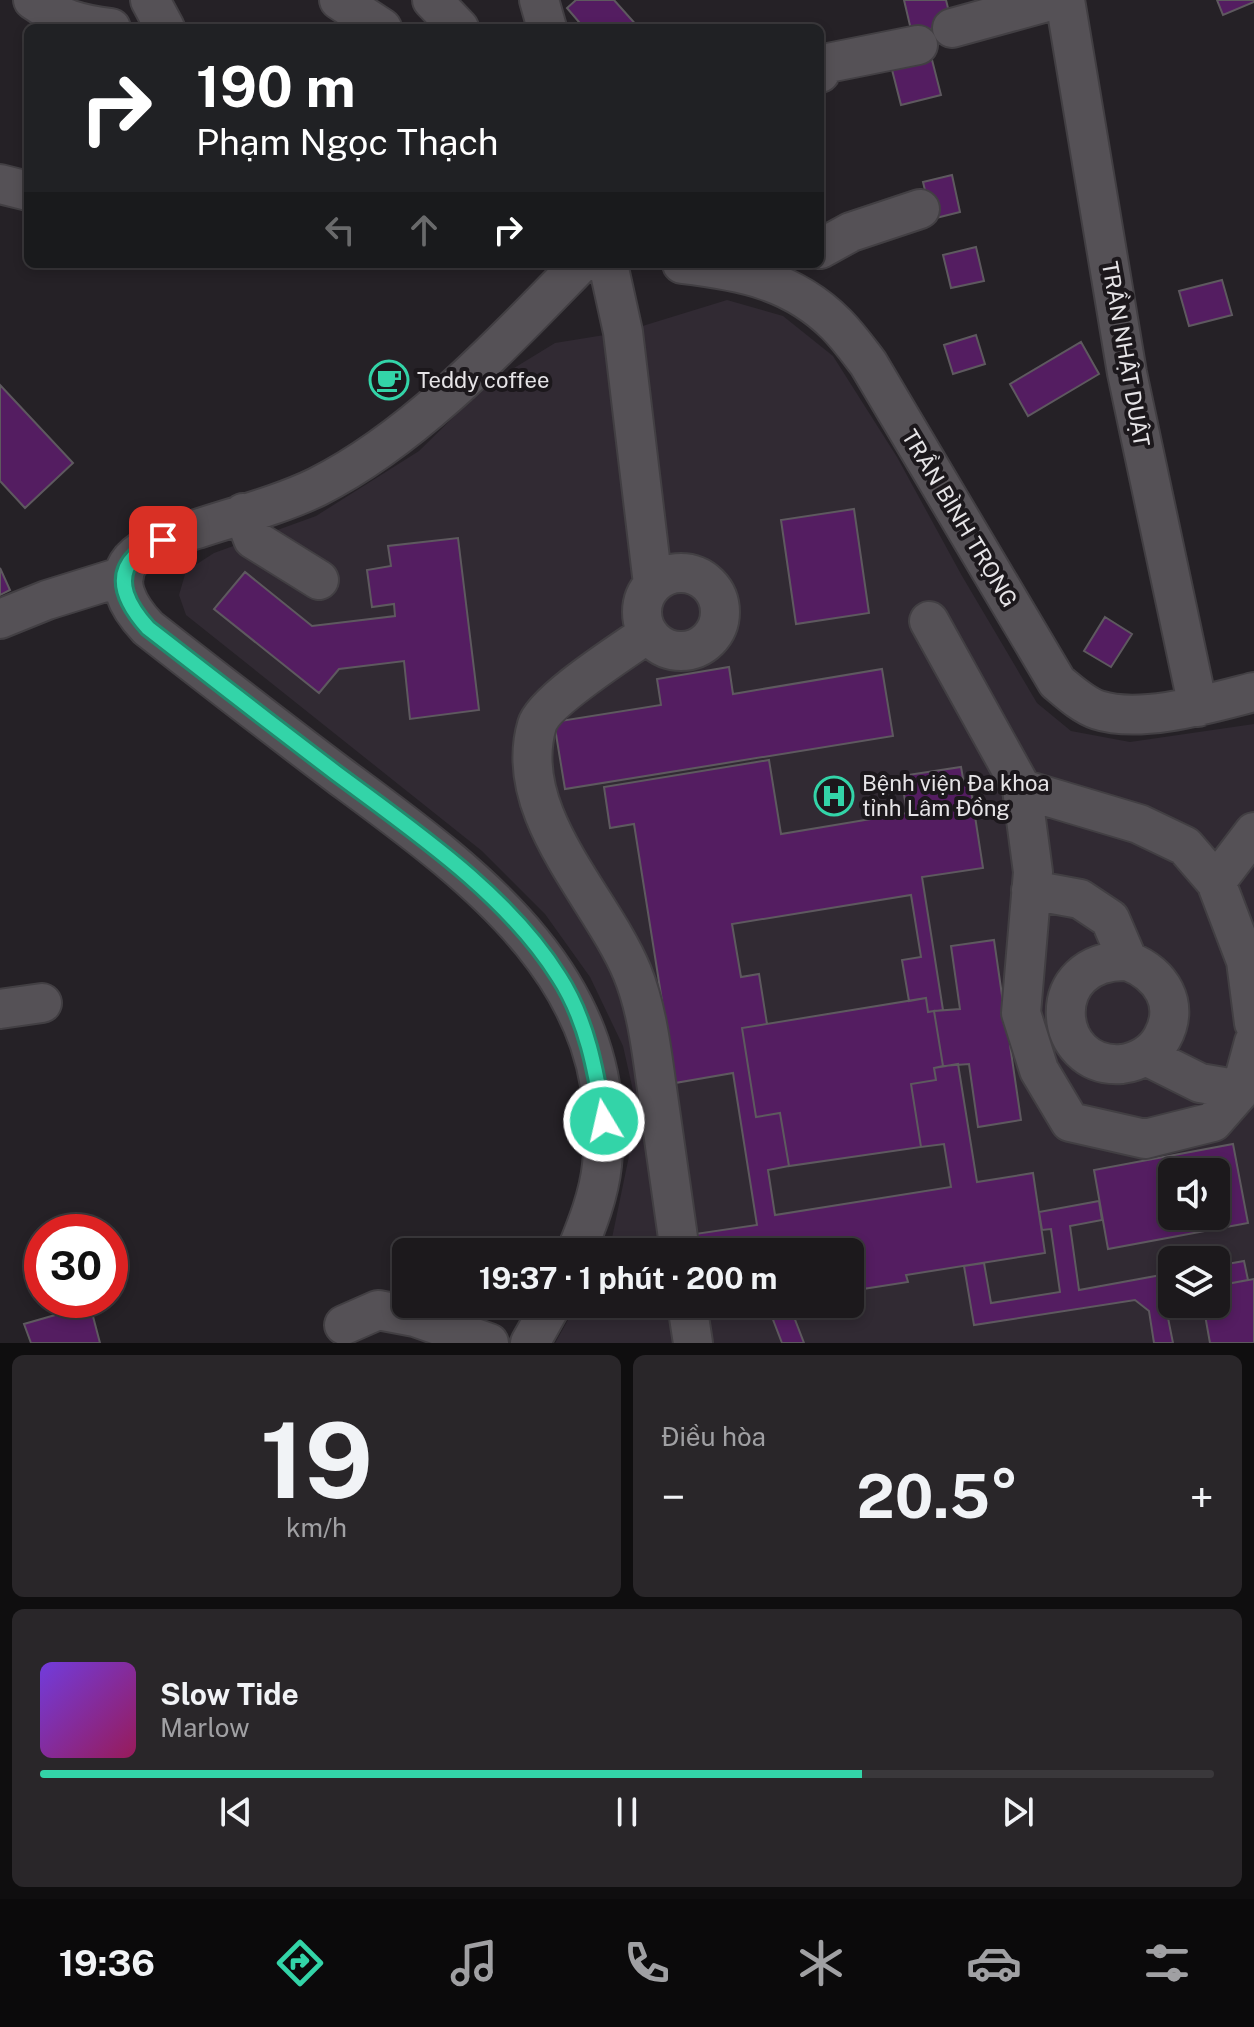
<!DOCTYPE html>
<html lang="vi">
<meta charset="utf-8">
<style>
body{margin:0;font-family:"Public Sans",sans-serif;background:#292629;color:#f1f3f6;height:100vh;display:flex;flex-direction:column;font-size:30px;white-space:nowrap}
*{box-sizing:border-box;margin:0}
p{font-size:26px;color:#a0a0a3}
.icon{flex:none;width:44px;height:44px;fill:none;stroke:currentColor;stroke-width:2;stroke-linecap:round;stroke-linejoin:round}
.map{position:relative;height:1343px;overflow:hidden}
.drawer{display:flex;flex-direction:column;gap:12px;padding:12px;background:#0f0e0f;flex:1}
.drawer>*{flex:none}
.banner{position:absolute;left:24px;top:24px;width:800px;height:244px;border-radius:12px;box-shadow:0 4px 12px #0003,0 0 0 2px #3a383b;background:#202124;color:#fff;overflow:hidden}
.controls{position:absolute;left:1158px;top:1158px;display:grid;gap:16px}
.controls a{display:grid;place-items:center;width:72px;height:72px;border-radius:12px;background:#1c191c;box-shadow:0 4px 12px #0003,0 0 0 2px #3a383b;font-size:40px}
.speed{position:absolute;left:24px;top:1214px;display:flex;gap:16px;font-size:40px;font-weight:700;text-align:center}
.speed>*{display:grid;place-content:center;width:104px;height:104px;border-radius:50%;background:#1c191c;box-shadow:0 4px 12px #0003,0 0 0 2px #3a383b;line-height:1}
.speed .limit{border:12px solid #d22;background:#fff;color:#111}
.pin{position:absolute;display:grid;place-items:center;width:68px;height:68px;color:#fff;margin:-34px;border-radius:16px;box-shadow:0 4px 12px #0006}
.me{position:absolute;width:88px;margin:-44px;rotate:351deg;stroke-linejoin:round;filter:drop-shadow(0 0 6px #0008)}
.turn{display:flex;align-items:center;gap:28px;height:168px;padding:0 40px;font-size:36px}
.turn .icon{width:104px;height:104px;stroke-width:2.5}
.turn b{display:block;font-size:56px;line-height:68px}
.lanes{display:flex;align-items:center;height:76px;padding:0 40px;background:#0003;justify-content:center;gap:40px;direction:ltr}
.lanes .off{opacity:.35}
.big{font-size:60px;font-weight:700;line-height:1.1}
.drawer .widget{flex:1;display:flex;flex-direction:column;justify-content:center;gap:12px;min-width:0;padding:0 28px;border-radius:12px;background:#292629}
.drawer .dial{align-items:center;gap:0}
.dial b{font-size:104px;line-height:1}
.song{display:flex;align-items:center;gap:24px}
.cover{width:96px;height:96px;border-radius:12px;background:linear-gradient(135deg,hsl(260 70% 55%),hsl(330 70% 35%))}
.played{height:8px;border-radius:4px;background:linear-gradient(90deg,#33d4a8 70%,#3a383b 70%)}
.keys{display:flex;justify-content:space-around;direction:ltr}
.heat{display:flex;justify-content:space-between;align-items:center;font-size:44px;direction:ltr}
.drawer .tiles{flex:1;display:grid;gap:12px;grid-template-columns:1fr 1fr}
.widget:last-child{grid-column:span 2}
.trip{position:absolute;left:392px;top:1238px;width:472px;height:80px;border-radius:12px;background:#1c191c;box-shadow:0 4px 12px #0003,0 0 0 2px #3a383b;font-weight:700;line-height:80px;text-align:center}
.tab-bar{display:flex;height:128px;justify-content:space-around;align-items:center;background:#0b0a0b;color:#a0a0a3}
.tab-bar .icon{width:56px;height:56px}
.tab-bar .selected{color:#33d4a8}
.tab-bar b{font-size:36px;color:#f1f3f6}
.map>svg:first-child{display:block}
.built{fill:#312a33;fill-rule:evenodd}
.building{fill:#541d61;stroke:#5e595f;stroke-width:2;fill-rule:evenodd}
.lines{fill:none;stroke-linecap:round;stroke-linejoin:round}
.minor-casing{stroke:#423f43;stroke-width:42}
.minor{stroke:#555156;stroke-width:38}
.route-casing{stroke:#218a6d;stroke-width:20}
.route{stroke:#33d4a8;stroke-width:14}
.labels{text-anchor:middle;stroke-width:8;stroke-linejoin:round;paint-order:stroke}
.street-label{font-size:22px;fill:#e6e4e7;stroke:#1c181c}
.poi-label{font-size:22px;fill:#e6e4e7;stroke:#1c181c;text-anchor:start}
</style>
<div class="map">
<svg width="1254" height="1343" viewBox="0 0 1254 1343">
<rect width="100%" height="100%" fill="#252126"/>
<path class="built" d="M727,300L783,316L833,356L897,457L962,576L1037,703L1071,731L1130,742L1254,724V1343H555L577,1304H850V1252H605L612,1238L629,1156L636,1104L623,1046L590,977L545,914L482,851L186,615L179,595L186,571L214,553L316,516L419,451L485,386L555,343L623,332ZM1172,1172H1216V1216H1172ZM1172,1260H1216V1304H1172Z"/>
<path class="building" d="M576,0H614L639,28H599L597,26L584,28L567,8Z
M904,0H946L952,24L912,34Z
M1217,0H1254V2L1223,15Z
M930,52L941,95L901,105L890,62Z
M952,175L960,212L932,219L923,182Z
M976,247L984,281L951,288L943,255Z
M1222,280L1232,315L1189,326L1179,291Z
M976,335L985,364L953,374L944,345Z
M1081,342L1099,374L1028,416L1010,384Z
M0,385L73,463L25,508L0,481Z
M854,509L869,613L796,624L781,520Z
M458,538L479,710L410,719L404,661L339,669L319,693L214,609L245,572L312,626L395,616L394,604L372,607L367,570L391,566L388,546Z
M0,568L10,590L0,595Z
M1105,617L1132,634L1111,667L1084,651Z
M729,667L733,694L882,669L893,736L565,789L554,722L661,705L657,679Z
M769,760L781,834L907,813L901,776L961,767L964,784H970L983,868L922,877L943,1010L928,1012L926,998L909,1001L902,960L921,957L911,895L732,924L741,977L759,974L767,1024L742,1028L756,1117L780,1113L789,1166L768,1170L775,1215L951,1187L944,1144L921,1147L911,1084L936,1080L934,1068L958,1064L977,1182L1033,1173L1045,1253L906,1275L908,1282L850,1291V1252H698L695,1234L757,1225L733,1073L675,1083L634,824L610,828L604,787Z
M994,940L1005,1016L1016,1044L1010,1045L1021,1120L978,1127L969,1064L943,1066L934,1011L960,1009L951,946Z
M926,998L928,1012L934,1011L943,1066L934,1068L936,1080L911,1084L921,1147L789,1166L780,1113L756,1117L742,1028Z
M1233,1144L1248,1223L1108,1249L1094,1170ZM1172,1172H1216V1216H1172Z
M1099,1201L1102,1220L1070,1226L1079,1290L1172,1273V1298L1166,1308L1173,1343H1154L1149,1311L1135,1300L974,1325L964,1266L984,1263L991,1303L1060,1292L1051,1229L1042,1230L1039,1212Z
M1244,1261L1248,1280L1216,1286V1266Z
M1254,1279V1343H1210L1203,1304H1216V1286Z
M706,1304H769L708,1314Z
M767,1304H789L804,1343H782Z
M90,1305L100,1343H31L24,1324Z"/>
<g class="lines">
<defs>
<path id="minor" d="M33,0C60,19 79,24 111,28
M150,0L165,28
M339,0L382,28
M432,0L459,28
M539,0L547,28
M1065,0L1127,373L1198,707
M952,28L1054,0
M820,73L823,64L918,45
M0,184L28,191
M820,249L851,232L920,209
M608,264L623,332L653,584
M682,264C741,271 792,280 836,324C848,336 858,350 868,363L1057,682C1069,692 1083,705 1098,710C1141,724 1211,703 1254,692
M243,513L253,539L319,580
M642 612a39 39 0 1 1 78 0a39 39 0 1 1-78 0Z
M0,619L47,600L124,576
M929,621L1022,789L1033,872L1021,1013L1039,1070L1070,1122L1145,1139L1213,1122L1241,1090L1254,1042
M647,634C623,651 544,701 537,725C511,813 601,897 632,972C648,1011 652,1055 658,1096C665,1148 673,1200 680,1252
M1022,789L1139,824L1185,846L1216,882L1246,961L1254,1023
M1216,882L1254,832
M1031,890L1080,899L1110,919L1128,961C1161,974 1181,1004 1162,1038C1154,1053 1138,1062 1122,1064C1051,1070 1041,958 1128,961
M0,1009L42,1003
M1146,1056L1200,1083L1241,1090
M576,1252C587,1225 599,1195 602,1165C623,980 471,873 340,776C275,727 212,678 148,628C130,609 109,578 136,555C153,541 177,535 197,529C236,516 280,505 317,487C415,438 504,342 580,264
M687,1304L693,1343
M344,1325L378,1310L415,1317L489,1343
M530,1343L552,1304"/>
</defs>
<use href="#minor" class="minor-casing"/>
<use href="#minor" class="minor"/>
</g>
<g class="lines">
<defs>
<path id="route" d="M163,540C154,545 142,549 135,556C111,580 131,609 148,628C211,677 273,725 336,773C414,831 507,894 559,977C587,1020 596,1072 604,1121"/>
</defs>
<use href="#route" class="route-casing"/>
<use href="#route" class="route"/>
</g>
<defs>
<symbol id="cafe-ring" viewBox="-11 -11 22 22"><circle r="9.5" fill="#1c181c" stroke="#33d4a8" stroke-width="1.5"/><path d="M-5.5-4.5H6V0H3Q3 3.5 0 3.5H-2.5Q-5.5 3.5-5.5 0ZM3-3.2v2h1.7v-2ZM-6 4.5H4V6H-6Z" fill="#33d4a8"/></symbol>
<symbol id="hospital-ring" viewBox="-11 -11 22 22"><circle r="9.5" fill="#1c181c" stroke="#33d4a8" stroke-width="1.5"/><path d="M-5-5h3v3.5h4V-5h3V5h-3V1.5h-4V5h-3Z" fill="#33d4a8"/></symbol>
</defs>
<g fill-rule="evenodd">
<use href="#cafe-ring" x="367" y="358" width="44" height="44"/>
<use href="#hospital-ring" x="812" y="774" width="44" height="44"/>
</g>
<g class="labels">
<g class="street-label">
<text transform="translate(1126 354) rotate(80)" y="8">TRẦN NHẬT DUẬT</text>
<text transform="translate(960 518) rotate(59)" y="8">TRẦN BÌNH TRỌNG</text>
</g>
<g class="poi-label">
<text x="417" y="388">Teddy coffee</text>
<text x="862" y="791">Bệnh viện Đa khoa<tspan x="862" dy="25">tỉnh Lâm Đồng</tspan></text>
</g>
</g>
</svg>
<div class="controls">
<a><svg class="icon" aria-label="sound" viewBox="0 0 24 24"><path d="M4 9h4l5-4v14l-5-4H4zM17 9q2 3 0 6"/></svg></a>
<a><svg class="icon" aria-label="layers" viewBox="0 0 24 24"><path d="M12 4l9 5-9 5-9-5zM3 14l9 5 9-5"/></svg></a>
</div>
<div class="speed"><div class="limit">30</div></div>
<div class="pin" style="left:163px;top:540px;background:#d93025"><svg class="icon" aria-label="arrive" viewBox="0 0 24 24"><path d="M6 21V4h12l-3 4 3 4H6"/></svg></div>
<svg class="me" style="left:604px;top:1121px" viewBox="-20 -20 40 40"><circle r="17" fill="#33d4a8" stroke="#fff" stroke-width="3"/><path d="M0-11L8 9 0 5-8 9z" fill="#fff"/></svg>
<div class="trip">19:37 · 1 phút · 200 m</div>
<div class="banner">
<div class="turn"><svg class="icon" aria-label="right" viewBox="0 0 24 24"><path d="M7 20v-9h11M14 6l5 5-5 5"/></svg><div><b>190 m</b>Phạm Ngọc Thạch</div></div>
<div class="lanes"><svg class="icon off" aria-label="left" viewBox="0 0 24 24"><path d="M17 20v-9H6M10 6l-5 5 5 5"/></svg><svg class="icon off" aria-label="ahead" viewBox="0 0 24 24"><path d="M12 20V5M6 11l6-6 6 6"/></svg><svg class="icon" aria-label="right" viewBox="0 0 24 24"><path d="M7 20v-9h11M14 6l5 5-5 5"/></svg></div>
</div>
</div>
<section class="drawer">
<div class="tiles">
<div class="widget dial"><b>19</b><p>km/h</p></div>
<div class="widget"><p>Điều hòa</p>
<div class="heat"><a>−</a><b class="big">20.5°</b><a>+</a></div>
</div>
<div class="widget">
<div class="song"><i class="cover"></i><div><b>Slow Tide</b><p>Marlow</p></div></div>
<div class="played"></div>
<div class="keys"><svg class="icon" aria-label="previous" viewBox="0 0 24 24"><path d="M18 5L8 12l10 7zM5 5v14"/></svg><svg class="icon" aria-label="pause" viewBox="0 0 24 24"><path d="M8 5v14M16 5v14"/></svg><svg class="icon" aria-label="next" viewBox="0 0 24 24"><path d="M6 5l10 7-10 7zM19 5v14"/></svg></div>
</div>
</div>
</section>
<nav class="tab-bar">
<b>19:36</b>
<svg class="icon selected" aria-label="directions" viewBox="0 0 24 24"><path d="M12 3l9 9-9 9-9-9zM9 14v-3h6M13 9l2 2-2 2"/></svg>
<svg class="icon" aria-label="music" viewBox="0 0 24 24"><path d="M9 18V5l10-2v13"/><circle cx="6" cy="18" r="3"/><circle cx="16" cy="16" r="3"/></svg>
<svg class="icon" aria-label="phone" viewBox="0 0 24 24"><path d="M5 4h4l2 5-3 2q2 4 5 5l2-3 5 2v4C11 20 4 13 5 4z"/></svg>
<svg class="icon" aria-label="climate" viewBox="0 0 24 24"><path d="M12 3v18M4 7l16 10M4 17L20 7"/></svg>
<svg class="icon" aria-label="car" viewBox="0 0 24 24"><path d="M5 17H2v-5l4-1 3-4h7l3 4 3 1v5h-3M9 17h6M6 11h13"/><circle cx="7" cy="17" r="2"/><circle cx="17" cy="17" r="2"/></svg>
<svg class="icon" aria-label="filters" viewBox="0 0 24 24"><path d="M4 7h16M4 17h16"/><circle cx="9" cy="7" r="2"/><circle cx="15" cy="17" r="2"/></svg>
</nav>
